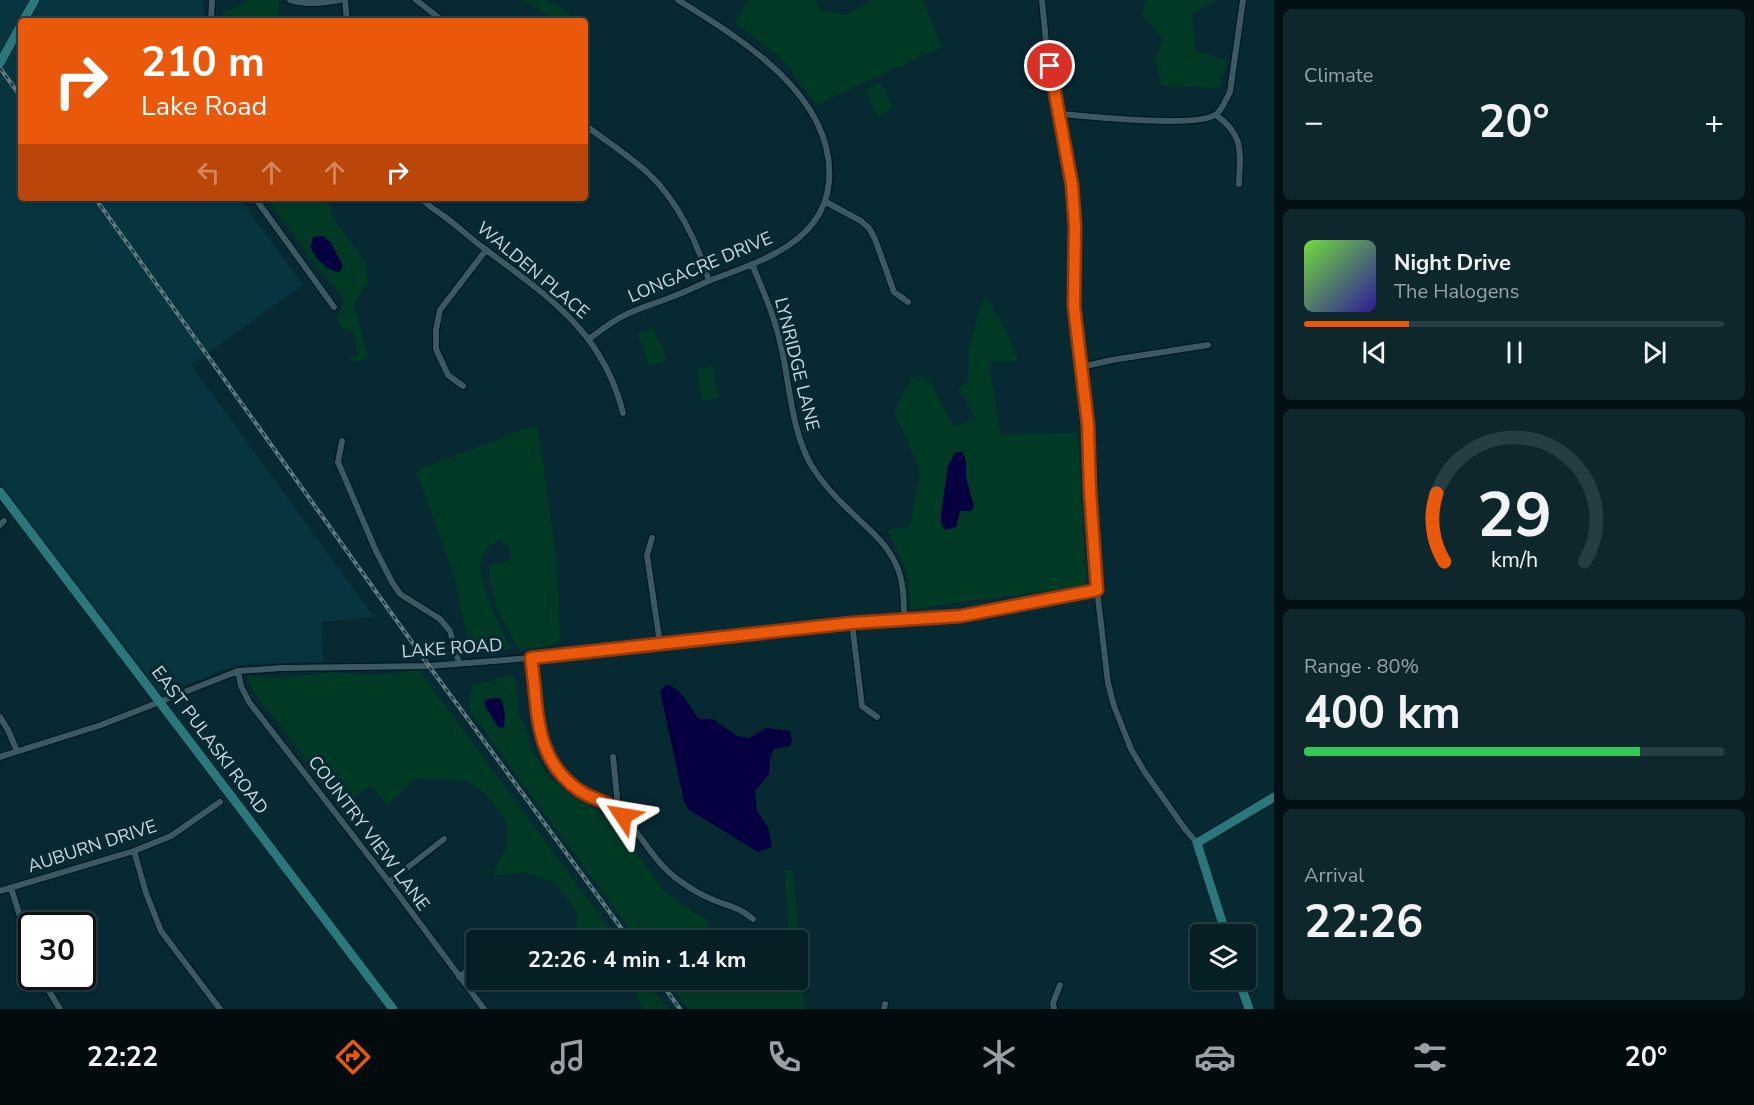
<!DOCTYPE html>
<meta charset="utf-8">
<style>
body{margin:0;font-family:"Nunito Sans",sans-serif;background:#0e272d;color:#f1f3f6;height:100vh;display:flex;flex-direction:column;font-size:22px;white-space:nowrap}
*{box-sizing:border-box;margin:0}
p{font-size:20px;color:#97a2a7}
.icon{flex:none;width:33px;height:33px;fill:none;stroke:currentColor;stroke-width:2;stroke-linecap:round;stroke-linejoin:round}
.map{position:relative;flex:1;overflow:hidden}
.details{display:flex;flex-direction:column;gap:9px;padding:9px;background:#031114;width:480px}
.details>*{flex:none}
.top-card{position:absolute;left:18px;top:18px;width:570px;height:183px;border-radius:6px;box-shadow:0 2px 4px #0004,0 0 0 2px #263d42;background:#ea580c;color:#fff;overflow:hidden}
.tools{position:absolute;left:1190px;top:924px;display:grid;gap:12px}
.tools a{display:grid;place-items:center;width:66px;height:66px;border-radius:6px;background:#051f25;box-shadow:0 2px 4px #0004,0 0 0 2px #263d42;font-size:30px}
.speed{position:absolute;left:18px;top:912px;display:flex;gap:12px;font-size:30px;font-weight:700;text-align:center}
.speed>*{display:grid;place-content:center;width:78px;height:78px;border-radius:50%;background:#051f25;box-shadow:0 2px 4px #0004,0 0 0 2px #263d42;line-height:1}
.speed .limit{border:3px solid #111;border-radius:9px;background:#fff;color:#111}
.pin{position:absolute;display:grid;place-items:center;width:51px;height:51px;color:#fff;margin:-26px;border:3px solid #fff;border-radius:50%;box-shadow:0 2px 6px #0007}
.me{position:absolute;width:66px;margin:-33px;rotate:303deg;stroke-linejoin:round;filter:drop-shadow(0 0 4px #0008)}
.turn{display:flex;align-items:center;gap:21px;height:126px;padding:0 24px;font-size:27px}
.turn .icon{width:78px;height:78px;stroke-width:2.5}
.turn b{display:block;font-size:42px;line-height:51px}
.lanes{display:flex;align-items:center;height:57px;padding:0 24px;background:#0003;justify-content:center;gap:30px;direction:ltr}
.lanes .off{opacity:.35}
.big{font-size:45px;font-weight:700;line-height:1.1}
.details .card{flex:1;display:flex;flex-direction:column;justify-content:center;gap:9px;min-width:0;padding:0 21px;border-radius:9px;background:#0e272d}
.details .dial{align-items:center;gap:0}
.dial svg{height:156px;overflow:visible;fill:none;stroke:#263d42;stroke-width:7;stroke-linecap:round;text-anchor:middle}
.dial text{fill:#f1f3f6;stroke:none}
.song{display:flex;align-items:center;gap:18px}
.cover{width:72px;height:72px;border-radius:9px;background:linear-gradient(135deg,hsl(100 70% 55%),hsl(250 70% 35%))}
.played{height:6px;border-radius:3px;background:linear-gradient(90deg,#ea580c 25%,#263d42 25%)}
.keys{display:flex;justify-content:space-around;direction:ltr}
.heat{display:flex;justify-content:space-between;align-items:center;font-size:33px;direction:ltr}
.charge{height:9px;border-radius:4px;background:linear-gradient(90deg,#34c759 80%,#263d42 0)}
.trip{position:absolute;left:466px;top:930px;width:342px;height:60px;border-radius:6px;background:#051f25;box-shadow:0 2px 4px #0004,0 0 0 2px #263d42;font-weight:700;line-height:60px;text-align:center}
.dock{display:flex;height:96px;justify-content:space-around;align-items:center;background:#020c0f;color:#97a2a7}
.dock .icon{width:42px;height:42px}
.dock .current{color:#ea580c}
.dock b{font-size:27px;color:#f1f3f6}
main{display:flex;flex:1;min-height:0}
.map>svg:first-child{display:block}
.built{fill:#06343f}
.green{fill:#003924;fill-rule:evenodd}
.water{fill:#070040}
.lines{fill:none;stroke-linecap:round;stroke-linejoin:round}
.minor-casing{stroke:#001016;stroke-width:8}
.secondary-casing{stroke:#001016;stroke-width:10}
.minor{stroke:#3a5a63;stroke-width:6}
.secondary{stroke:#2a787c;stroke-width:9}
.rail-casing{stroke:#617c82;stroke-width:4}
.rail{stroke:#072931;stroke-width:1.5;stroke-dasharray:4.5;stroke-linecap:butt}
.route-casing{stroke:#983908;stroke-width:15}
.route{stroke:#ea580c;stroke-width:10}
.labels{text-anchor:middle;stroke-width:6;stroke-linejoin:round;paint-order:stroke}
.street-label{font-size:18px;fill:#c7d9de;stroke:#072931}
</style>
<main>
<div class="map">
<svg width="1274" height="1009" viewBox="0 0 1274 1009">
<rect width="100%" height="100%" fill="#072931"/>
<path class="built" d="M0,0H202L204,21H21V198H239L303,285L191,365L374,617L322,622L323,662L248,664L225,669L170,692L164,693L159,691L0,482Z"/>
<path class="green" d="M246,0H278L279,21H259L251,17H240L231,21H220L224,12L243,4Z
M522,0H547L570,13L566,21H559Z
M749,0H815L820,10L846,15L872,0H923L942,47L816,105L781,58L735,23Z
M1145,0H1216L1192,14L1196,51L1227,60L1220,88L1161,86L1155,59L1163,39L1142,15Z
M881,82L893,109L878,116L865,90Z
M266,198H324L330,206L334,219L366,263L368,282L354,304L368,358L352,363L349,356L357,355L356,340L352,332H347L340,325L337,318L344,302L341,294L325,277Z
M985,296L1004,325L1018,361H989L1000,434L1078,433L1087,586L911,609L907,572L887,530L910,527L920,472L894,411L912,378L920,375L931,382L941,405L954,426L976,419L958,389L968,380V352L977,318ZM966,461V478L968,487L963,510L960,511L956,526L941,524V514L948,466Z
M653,327L667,360L650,366L637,334Z
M713,366L718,398L702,401L697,369Z
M537,425L556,556L560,640L556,644L520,650L517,647C505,622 487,595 490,566L510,560L509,547L499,540C490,545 484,550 481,560C476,582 502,629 511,649L471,650L460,606L457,585L416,470Z
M419,670L618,940H575L577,912L554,882L525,872L492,876L507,845V822L483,791L464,780L414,779L387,806L371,785L341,808C322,782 303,755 283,729C270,712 254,697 247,676L290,677L332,672L375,675Z
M510,675L516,679L519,716L525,726L531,748L548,777L569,794L612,820L662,887L661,889L695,913L706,919L715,940H638L470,712V695L472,686Z
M785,870L793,871L805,1009H688L666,980H798V940H787L789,937Z
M617,980H646L668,1009H643L635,993Z"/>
<path class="water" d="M323,236L331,243L343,266L339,272C328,272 313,257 311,246C311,243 313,240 313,237Z
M962,451L966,461V478L974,506L971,511H960L956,527L945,530L941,524V514L948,466L955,453Z
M667,684C683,690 688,705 699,719H713L737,736L749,738L766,728L790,731L792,740L790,746L774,749L770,759L769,774L755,791L757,811L768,827L772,847L758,852L688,809L684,801L660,691Z
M496,698L501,699C505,707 506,719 503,728L498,727L485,706V700Z"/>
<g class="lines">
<defs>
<path id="minor" d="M290,0C307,5 322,3 340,0
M345,0L347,21
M416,0L443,21
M1042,0L1047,53L1072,185L1075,226L1074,306L1088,425L1090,491L1097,590L1108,683L1114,706L1131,749L1144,771L1185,829L1197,843
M211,21L212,0
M1059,114C1089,116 1194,128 1215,115C1222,111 1226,99 1230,92L1243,0
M1216,115C1245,136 1240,152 1239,184
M585,125C606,141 628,155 648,173C677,200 698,243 709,281
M255,198L334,307
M420,198C428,205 436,211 445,217C459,227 471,239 485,249C547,296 603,331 623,413
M826,202L861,221L869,228L875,239L894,292L908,302
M752,264C763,291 775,317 781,346C790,385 791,429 811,465C821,481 835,497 849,510C869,530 887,542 898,569C904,585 904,602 904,619
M589,339C600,331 611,322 623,316C638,308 654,304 669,298C683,293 697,286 711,280C732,272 754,265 774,254C803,239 826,216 829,182C836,96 741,39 678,0
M1081,367L1112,360L1208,345
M463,386L448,375L436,349V330L440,310L486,250
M342,441L338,462L376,551L392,582L400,594L440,619L450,631L459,663
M0,525L4,521
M652,538L647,555L660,644
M852,623L862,706L877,717
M531,658C539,710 531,756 579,791C593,801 610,803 623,816C643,837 655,864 680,881C691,889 703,896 716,901C732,907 740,908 753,919
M238,671L241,686L249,702L389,882L484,1009
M0,717L8,730L17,751
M0,757L101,725L238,671L282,668L429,666L531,658L852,623L961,616L1097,590
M613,757L617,796V801L613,807
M134,851L146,893L161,931L220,1009
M389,882L444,839
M11,888L32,954
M0,891L134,851L171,836L220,802
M506,940L517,932
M40,976L60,1009
M459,977L477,963
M884,1009L885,1004
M1054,1009L1053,1003L1060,985"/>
<path id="secondary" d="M23,21L35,0
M0,63L21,25
M0,492L393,1009
M1226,934L1197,843L1274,797
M1239,980L1249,1009"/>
</defs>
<use href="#minor" class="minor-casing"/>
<use href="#secondary" class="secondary-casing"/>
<use href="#minor" class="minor"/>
<use href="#secondary" class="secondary"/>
<defs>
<path id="rail" d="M0,68L21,97
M95,198L429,666L630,940
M659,980L680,1009"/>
</defs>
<use href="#rail" class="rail-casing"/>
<use href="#rail" class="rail"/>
</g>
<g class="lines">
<defs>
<path id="route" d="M623,816C620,813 617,809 613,807C603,800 590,798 580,791C532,758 539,709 531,658L852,623L961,616L1097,590L1090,491L1088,425L1074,306L1075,226L1072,185L1050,66"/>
</defs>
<use href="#route" class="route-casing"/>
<use href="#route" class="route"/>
</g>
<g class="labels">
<g class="street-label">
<text transform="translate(700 267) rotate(-23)" y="6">LONGACRE DRIVE</text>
<text transform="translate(533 270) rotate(40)" y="6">WALDEN PLACE</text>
<text transform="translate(797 364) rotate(76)" y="6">LYNRIDGE LANE</text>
<text transform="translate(452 648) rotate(-4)" y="6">LAKE ROAD</text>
<text transform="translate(210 740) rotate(53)" y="6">EAST PULASKI ROAD</text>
<text transform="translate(369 833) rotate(53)" y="6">COUNTRY VIEW LANE</text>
<text transform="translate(92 846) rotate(-18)" y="6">AUBURN DRIVE</text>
</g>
</g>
</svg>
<div class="tools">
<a><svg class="icon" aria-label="layers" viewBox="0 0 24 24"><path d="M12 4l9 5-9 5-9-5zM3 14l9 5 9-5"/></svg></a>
</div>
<div class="speed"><div class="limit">30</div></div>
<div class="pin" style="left:1050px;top:66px;background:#d93025"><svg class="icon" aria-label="arrive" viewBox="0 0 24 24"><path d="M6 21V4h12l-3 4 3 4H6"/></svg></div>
<svg class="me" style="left:623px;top:816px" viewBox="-20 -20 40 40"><path d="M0-17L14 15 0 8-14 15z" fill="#ea580c" stroke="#fff" stroke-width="4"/></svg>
<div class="trip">22:26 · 4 min · 1.4 km</div>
<div class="top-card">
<div class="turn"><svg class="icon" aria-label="right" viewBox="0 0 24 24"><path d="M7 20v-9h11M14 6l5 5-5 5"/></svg><div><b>210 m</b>Lake Road</div></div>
<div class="lanes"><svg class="icon off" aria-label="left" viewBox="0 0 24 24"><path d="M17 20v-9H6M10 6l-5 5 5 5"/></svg><svg class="icon off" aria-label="ahead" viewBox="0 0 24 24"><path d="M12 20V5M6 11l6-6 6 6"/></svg><svg class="icon off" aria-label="ahead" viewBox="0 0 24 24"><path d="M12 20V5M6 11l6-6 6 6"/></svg><svg class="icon" aria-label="right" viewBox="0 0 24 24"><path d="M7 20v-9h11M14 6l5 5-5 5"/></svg></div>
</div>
</div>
<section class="details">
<div class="card"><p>Climate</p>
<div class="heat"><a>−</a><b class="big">20°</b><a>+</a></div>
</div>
<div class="card">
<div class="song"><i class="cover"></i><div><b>Night Drive</b><p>The Halogens</p></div></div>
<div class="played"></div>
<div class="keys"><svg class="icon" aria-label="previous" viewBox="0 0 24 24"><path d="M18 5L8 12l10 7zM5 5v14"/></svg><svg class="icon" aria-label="pause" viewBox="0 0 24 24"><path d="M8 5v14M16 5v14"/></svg><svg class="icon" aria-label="next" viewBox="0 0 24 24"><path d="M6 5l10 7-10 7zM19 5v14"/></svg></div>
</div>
<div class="card dial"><svg viewBox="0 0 100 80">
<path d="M14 69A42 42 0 1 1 86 69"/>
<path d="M14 69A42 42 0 0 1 10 34" stroke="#ea580c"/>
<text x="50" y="56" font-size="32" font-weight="700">29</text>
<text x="50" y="72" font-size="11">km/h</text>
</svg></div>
<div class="card"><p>Range · 80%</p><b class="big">400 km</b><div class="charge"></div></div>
<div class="card"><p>Arrival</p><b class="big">22:26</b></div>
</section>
</main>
<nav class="dock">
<b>22:22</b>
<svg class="icon current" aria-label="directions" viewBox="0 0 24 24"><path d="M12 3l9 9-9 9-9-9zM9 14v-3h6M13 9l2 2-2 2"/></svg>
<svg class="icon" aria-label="music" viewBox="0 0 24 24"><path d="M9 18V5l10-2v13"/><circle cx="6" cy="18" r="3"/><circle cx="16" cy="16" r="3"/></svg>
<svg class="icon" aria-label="phone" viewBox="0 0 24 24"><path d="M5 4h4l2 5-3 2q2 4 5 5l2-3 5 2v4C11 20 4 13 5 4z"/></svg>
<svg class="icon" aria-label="climate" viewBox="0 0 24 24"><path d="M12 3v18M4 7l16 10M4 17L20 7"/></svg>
<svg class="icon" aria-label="car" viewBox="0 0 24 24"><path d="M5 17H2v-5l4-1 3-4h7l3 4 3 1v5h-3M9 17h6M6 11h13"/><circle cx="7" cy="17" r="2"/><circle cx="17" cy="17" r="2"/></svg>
<svg class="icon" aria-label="filters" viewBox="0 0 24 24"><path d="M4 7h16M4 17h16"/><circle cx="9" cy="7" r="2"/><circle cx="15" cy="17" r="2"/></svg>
<b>20°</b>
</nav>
